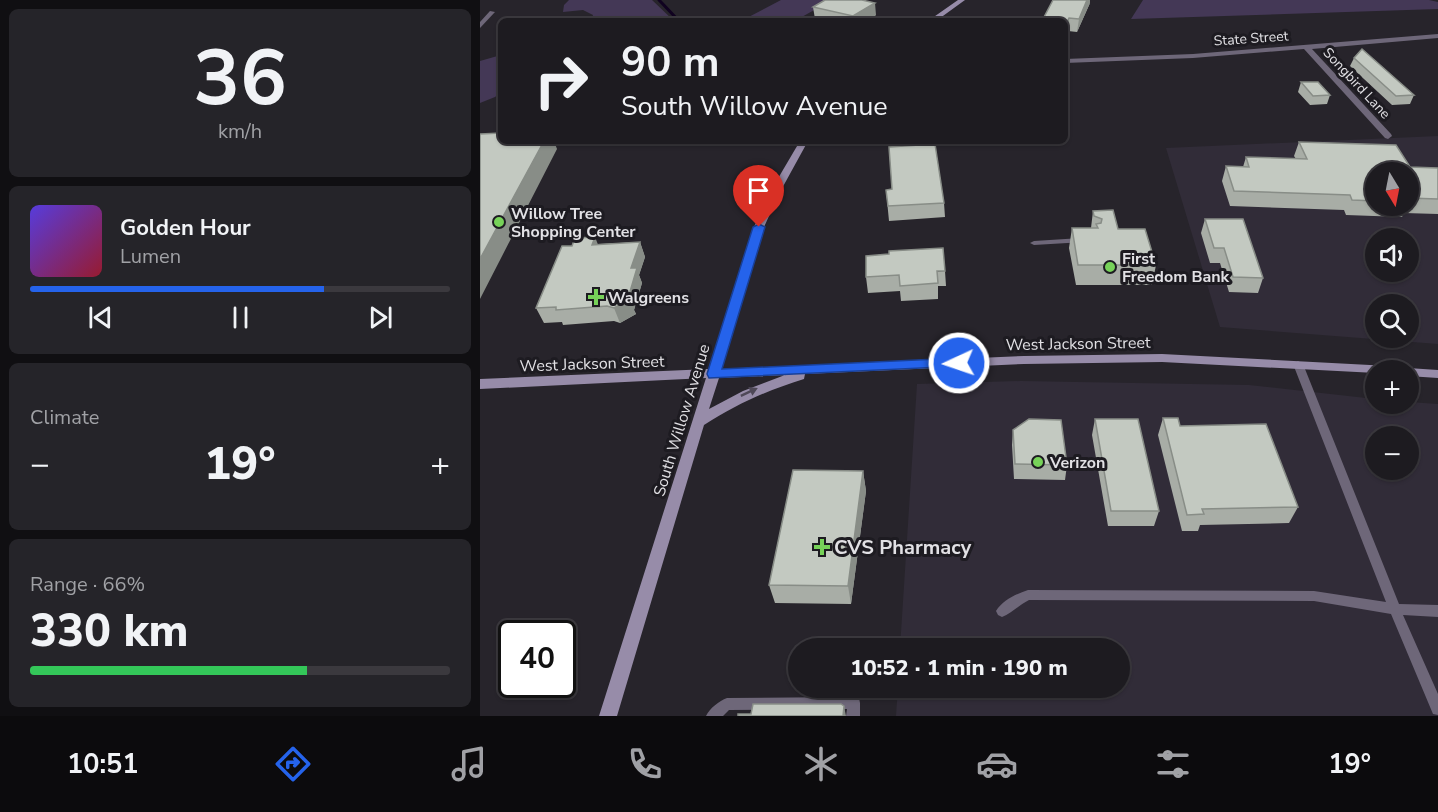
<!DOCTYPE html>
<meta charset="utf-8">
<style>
body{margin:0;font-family:"Nunito Sans",sans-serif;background:#252429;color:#f1f3f6;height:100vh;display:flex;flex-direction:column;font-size:22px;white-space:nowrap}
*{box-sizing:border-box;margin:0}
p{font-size:20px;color:#a0a1a5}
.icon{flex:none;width:33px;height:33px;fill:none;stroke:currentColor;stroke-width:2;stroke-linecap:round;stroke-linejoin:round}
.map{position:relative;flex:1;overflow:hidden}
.drawer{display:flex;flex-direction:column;gap:9px;padding:9px;background:#100f12;width:480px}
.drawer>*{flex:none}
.banner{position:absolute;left:18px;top:18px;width:570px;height:126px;border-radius:9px;box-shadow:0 2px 4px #0004,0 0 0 2px #3b393e;background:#1d1b20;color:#f1f3f6;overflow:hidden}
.needle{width:39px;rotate:170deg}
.buttons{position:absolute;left:885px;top:162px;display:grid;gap:12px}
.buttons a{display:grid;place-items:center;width:54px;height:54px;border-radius:50%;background:#1d1b20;box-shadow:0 2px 4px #0004,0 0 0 2px #3b393e;font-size:30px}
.speed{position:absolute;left:18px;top:620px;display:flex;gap:12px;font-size:30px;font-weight:700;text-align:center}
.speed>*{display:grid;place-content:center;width:78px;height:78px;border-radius:50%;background:#1d1b20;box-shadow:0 2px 4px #0004,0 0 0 2px #3b393e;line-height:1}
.speed .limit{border:3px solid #111;border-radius:9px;background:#fff;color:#111}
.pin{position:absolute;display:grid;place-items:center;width:51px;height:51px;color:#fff;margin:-62px -26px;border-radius:50% 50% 50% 0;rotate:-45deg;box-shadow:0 0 6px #0007}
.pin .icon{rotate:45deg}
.me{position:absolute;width:66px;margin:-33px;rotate:267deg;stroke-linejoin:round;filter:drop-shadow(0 0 4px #0008)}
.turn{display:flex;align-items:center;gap:21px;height:126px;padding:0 24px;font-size:27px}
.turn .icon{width:78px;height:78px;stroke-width:2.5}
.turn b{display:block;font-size:42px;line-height:51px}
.big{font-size:45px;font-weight:800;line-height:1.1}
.drawer .tile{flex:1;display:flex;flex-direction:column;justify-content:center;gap:9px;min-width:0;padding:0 21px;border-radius:9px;background:#252429}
.drawer .dial{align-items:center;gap:0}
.dial b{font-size:78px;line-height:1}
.song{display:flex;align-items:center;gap:18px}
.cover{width:72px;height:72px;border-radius:9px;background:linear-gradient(135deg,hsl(250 70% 55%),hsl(350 70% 35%))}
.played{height:6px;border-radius:3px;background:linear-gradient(90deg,#2563eb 70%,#3b393e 70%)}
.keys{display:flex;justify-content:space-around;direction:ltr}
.heat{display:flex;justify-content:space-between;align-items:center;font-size:33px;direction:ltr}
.charge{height:9px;border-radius:4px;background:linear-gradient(90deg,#34c759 66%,#3b393e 0)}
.trip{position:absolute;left:308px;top:638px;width:342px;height:60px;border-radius:30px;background:#1d1b20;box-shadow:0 2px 4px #0004,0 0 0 2px #3b393e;font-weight:800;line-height:60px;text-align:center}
.dock{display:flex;height:96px;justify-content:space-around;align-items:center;background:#0c0b0d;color:#a0a1a5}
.dock .icon{width:42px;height:42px}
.dock .selected{color:#2563eb}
.dock b{font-size:27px;color:#f1f3f6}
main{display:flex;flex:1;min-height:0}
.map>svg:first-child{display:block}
.built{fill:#312c38;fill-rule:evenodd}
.green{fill:#443856}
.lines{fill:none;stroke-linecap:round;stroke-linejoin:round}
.stream{stroke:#100220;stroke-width:3}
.lane{fill:#6e6779;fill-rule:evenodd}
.street{fill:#6e6779;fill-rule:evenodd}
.secondary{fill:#978ca9;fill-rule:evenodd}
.wall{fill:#a8ada6;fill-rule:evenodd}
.shaded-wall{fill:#888d87}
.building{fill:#c3c9c1;stroke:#888d87;stroke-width:1.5}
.oneway{fill:#4e4857}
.route{fill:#2563eb;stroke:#184099;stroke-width:1.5}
.poi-dot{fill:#77d259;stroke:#1d1b21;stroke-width:2}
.labels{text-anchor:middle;stroke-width:6;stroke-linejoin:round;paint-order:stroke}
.far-street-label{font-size:14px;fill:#e2e1e5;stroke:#1d1b21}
.poi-label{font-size:16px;font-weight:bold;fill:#e2e1e5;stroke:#1d1b21;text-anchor:start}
.street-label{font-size:16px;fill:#e2e1e5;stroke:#1d1b21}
.near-poi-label{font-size:20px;font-weight:bold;fill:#e2e1e5;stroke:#1d1b21;text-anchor:start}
</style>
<main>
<section class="drawer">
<div class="tile dial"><b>36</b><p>km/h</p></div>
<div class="tile">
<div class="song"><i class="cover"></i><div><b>Golden Hour</b><p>Lumen</p></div></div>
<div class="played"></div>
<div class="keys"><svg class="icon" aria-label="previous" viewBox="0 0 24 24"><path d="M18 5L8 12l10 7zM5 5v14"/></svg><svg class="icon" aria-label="pause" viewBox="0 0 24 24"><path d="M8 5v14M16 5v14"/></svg><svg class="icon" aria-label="next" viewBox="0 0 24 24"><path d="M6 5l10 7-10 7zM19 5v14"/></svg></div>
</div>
<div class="tile"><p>Climate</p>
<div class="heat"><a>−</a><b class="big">19°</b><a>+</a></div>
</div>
<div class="tile"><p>Range · 66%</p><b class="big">330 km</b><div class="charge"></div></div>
</section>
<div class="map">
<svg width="958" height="716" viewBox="0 0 958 716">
<rect width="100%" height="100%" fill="#27242b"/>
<path class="built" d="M958,136V344L740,327L686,148ZM896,172H928V206H896ZM896,238H928V272H896ZM896,304H928V338H896Z
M541,381L769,385L895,399L896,404H928L929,402L958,404V716H416L418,687H639V648H420L437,384ZM896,436H928V470H896Z"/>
<path class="green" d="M89,0H172L194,21H111L113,15L103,10L83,12L84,5Z
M301,0H352L320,18L328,21H261Z
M663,0H949L958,2V9L651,19Z
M21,55V92L15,97L0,103V61Z"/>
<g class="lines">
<path class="stream" d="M179,0L199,21"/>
<path class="lane" d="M601,238H604V242L554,245L550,243L554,241Z
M818,361L823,364L919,604L958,605V617L923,615L958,694V715L953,714L911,614L834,601L549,600C539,605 532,613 522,617L518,615L516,611C523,600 536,594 548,590L834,591L906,602L813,364Z
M374,697L379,698L380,703V716H366L367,709L249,710L243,716H226C230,708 239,701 247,698Z"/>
<path class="street" d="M10,11L15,12L0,28V22Z
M958,34V38L832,49L911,134L912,136L908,139L905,138L824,49L713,58L585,63V59L713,54Z"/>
<path class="secondary" d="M478,0H485L456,21H448Z
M320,141H328L300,192L284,227L241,369L544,356L682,354L909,366L915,370H896V373L682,362L544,364L325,374L324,379C288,390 257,404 224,425L137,716H119L226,378L0,389V379L229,369L274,227L290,192ZM305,375L263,391L229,409L239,378L307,375Z
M928,368L958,370V378L928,376V370H923Z"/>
</g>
<path class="wall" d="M610,3L597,32L588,31L585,21Z
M333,7L396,15L386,21H343L335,19Z
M874,58L934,95L930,104L912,105L870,66Z
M821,82L850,95L847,104L830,105L818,92Z
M819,142L930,167L958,168V214L924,213L922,217L866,215L864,210L750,206L742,181L746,166L763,167L766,157L816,159L814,156ZM896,172H928V206H896Z
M406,190L464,203L465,217L409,221Z
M613,211L638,229L676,265L672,285H596L589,248L592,228H611Z
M725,219L783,278L778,293L749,292L740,263H730L721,233Z
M160,242L165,257L159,275L162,283L154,310L156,314L140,323L134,321L83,325L82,322L64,323L56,308L118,244Z
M465,271L466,286H458V299L421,301L420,291L388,293L386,277Z
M683,418L818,507L809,523L720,525L718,531H702L678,435Z
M615,419L679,511L674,526H628L612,435Z
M533,430L587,465L585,480L534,479L532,445Z
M383,471L386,491L371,604L295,603L289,585Z"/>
<path class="shaded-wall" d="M607,0H610V3L597,32L599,19Z
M395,3L396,15L386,21H373V16Z
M589,18L588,31L585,37V27Z
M64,141H74L77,149L0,299V259Z
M115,237L121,252L112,245Z
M160,242L165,257L159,275L162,283L154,310L156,314L140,323L134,308L149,295L151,268Z
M383,471L386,491L371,604L368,586Z
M364,706L366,716H363Z"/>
<path class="building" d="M345,0H382L395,3L373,16L333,7Z
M573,0H607L599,19L589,18L585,27V21H562Z
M882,49L934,95L916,96L874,58Z
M821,82H838L850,95L833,96Z
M21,133V141H64L0,259V134Z
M819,142L916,145L930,167L958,168V199L928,198V172H896V201L872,200L870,195L754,191L746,166L769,167L766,157L827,159Z
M455,144L464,203L408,206L406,190L412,189L409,147Z
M633,210L638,229H665L676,265H598L592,228H618L616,224L621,223L622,219L614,216L613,211Z
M725,219H763L783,278L753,277L744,248H734Z
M115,237L112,245L160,242L151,268H157L149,295L150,299L134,308L127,306L76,310V307L56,308L82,246H92L95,238Z
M463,248L465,271H457L458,283L420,286L419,275L386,277V256L409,254V251Z
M683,418H698L700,426L786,424L818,507L722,509L724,514L707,515Z
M549,419L581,420L587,465L535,464L533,430Z
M615,419H658L679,511H631Z
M313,470L383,471L368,586L289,585Z
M273,704H361L364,706L363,716H258V714H271Z"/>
<defs><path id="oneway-solid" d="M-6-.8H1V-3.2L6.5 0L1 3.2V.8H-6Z" transform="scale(1.5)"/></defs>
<use class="oneway" href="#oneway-solid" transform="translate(269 392) rotate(-25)"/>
<path class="route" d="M279,224L285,227L242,369L479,358L486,363L484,366L229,378L227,374L273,227Z"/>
<g class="poi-dot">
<circle cx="19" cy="222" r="6"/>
<circle cx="630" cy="267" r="6"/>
<path d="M113 288h6v6h6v6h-6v6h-6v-6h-6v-6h6z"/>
<circle cx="558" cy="462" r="6"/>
<path d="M339 538h6v6h6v6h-6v6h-6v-6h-6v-6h6z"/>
</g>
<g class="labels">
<g class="far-street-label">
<text transform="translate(771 38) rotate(-4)" y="5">State Street</text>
<text transform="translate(877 83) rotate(47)" y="5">Songbird Lane</text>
</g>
<g class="poi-label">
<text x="31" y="219">Willow Tree<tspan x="31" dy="18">Shopping Center</tspan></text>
<text x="642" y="264">First<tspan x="642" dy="18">Freedom Bank</tspan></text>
<text x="128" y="303">Walgreens</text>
<text x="570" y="468">Verizon</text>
</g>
<g class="street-label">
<text transform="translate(598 343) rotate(-1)" y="6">West Jackson Street</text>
<text transform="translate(112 363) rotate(-2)" y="6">West Jackson Street</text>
<text transform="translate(201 420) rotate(-73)" y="6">South Willow Avenue</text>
</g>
<g class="near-poi-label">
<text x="354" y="554">CVS Pharmacy</text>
</g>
</g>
</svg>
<div class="buttons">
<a><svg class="needle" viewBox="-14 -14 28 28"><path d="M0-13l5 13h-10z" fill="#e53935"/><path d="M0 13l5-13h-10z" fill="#a0a1a5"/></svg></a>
<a><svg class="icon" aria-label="sound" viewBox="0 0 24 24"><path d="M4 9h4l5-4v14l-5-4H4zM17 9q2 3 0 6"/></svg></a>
<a><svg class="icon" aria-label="search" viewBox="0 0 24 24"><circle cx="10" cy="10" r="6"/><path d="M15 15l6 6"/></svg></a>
<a>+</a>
<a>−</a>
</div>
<div class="speed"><div class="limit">40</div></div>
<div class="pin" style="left:279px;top:227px;background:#d93025"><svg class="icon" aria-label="arrive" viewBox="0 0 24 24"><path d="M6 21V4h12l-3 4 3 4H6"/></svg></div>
<svg class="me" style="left:479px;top:363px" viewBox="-20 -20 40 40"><circle r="17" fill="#2563eb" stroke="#fff" stroke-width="3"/><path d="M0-11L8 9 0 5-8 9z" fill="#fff"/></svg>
<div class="trip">10:52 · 1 min · 190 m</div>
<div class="banner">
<div class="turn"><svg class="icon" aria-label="right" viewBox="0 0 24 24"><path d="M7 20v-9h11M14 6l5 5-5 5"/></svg><div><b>90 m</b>South Willow Avenue</div></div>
</div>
</div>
</main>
<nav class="dock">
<b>10:51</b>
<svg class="icon selected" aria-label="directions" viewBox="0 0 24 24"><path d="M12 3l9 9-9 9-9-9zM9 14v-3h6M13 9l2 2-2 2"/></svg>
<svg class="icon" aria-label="music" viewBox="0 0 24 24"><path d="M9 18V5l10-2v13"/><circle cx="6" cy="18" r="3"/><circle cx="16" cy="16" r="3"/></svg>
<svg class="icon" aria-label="phone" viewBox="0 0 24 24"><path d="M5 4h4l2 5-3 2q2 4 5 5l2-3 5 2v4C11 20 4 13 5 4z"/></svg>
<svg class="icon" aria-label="climate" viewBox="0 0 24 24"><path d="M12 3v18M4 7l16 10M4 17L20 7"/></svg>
<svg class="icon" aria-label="car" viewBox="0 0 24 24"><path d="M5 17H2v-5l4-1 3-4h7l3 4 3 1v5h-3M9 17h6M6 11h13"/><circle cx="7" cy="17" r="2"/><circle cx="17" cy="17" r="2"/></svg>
<svg class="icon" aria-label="filters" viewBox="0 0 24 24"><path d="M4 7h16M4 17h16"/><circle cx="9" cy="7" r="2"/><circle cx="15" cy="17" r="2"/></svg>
<b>19°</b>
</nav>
